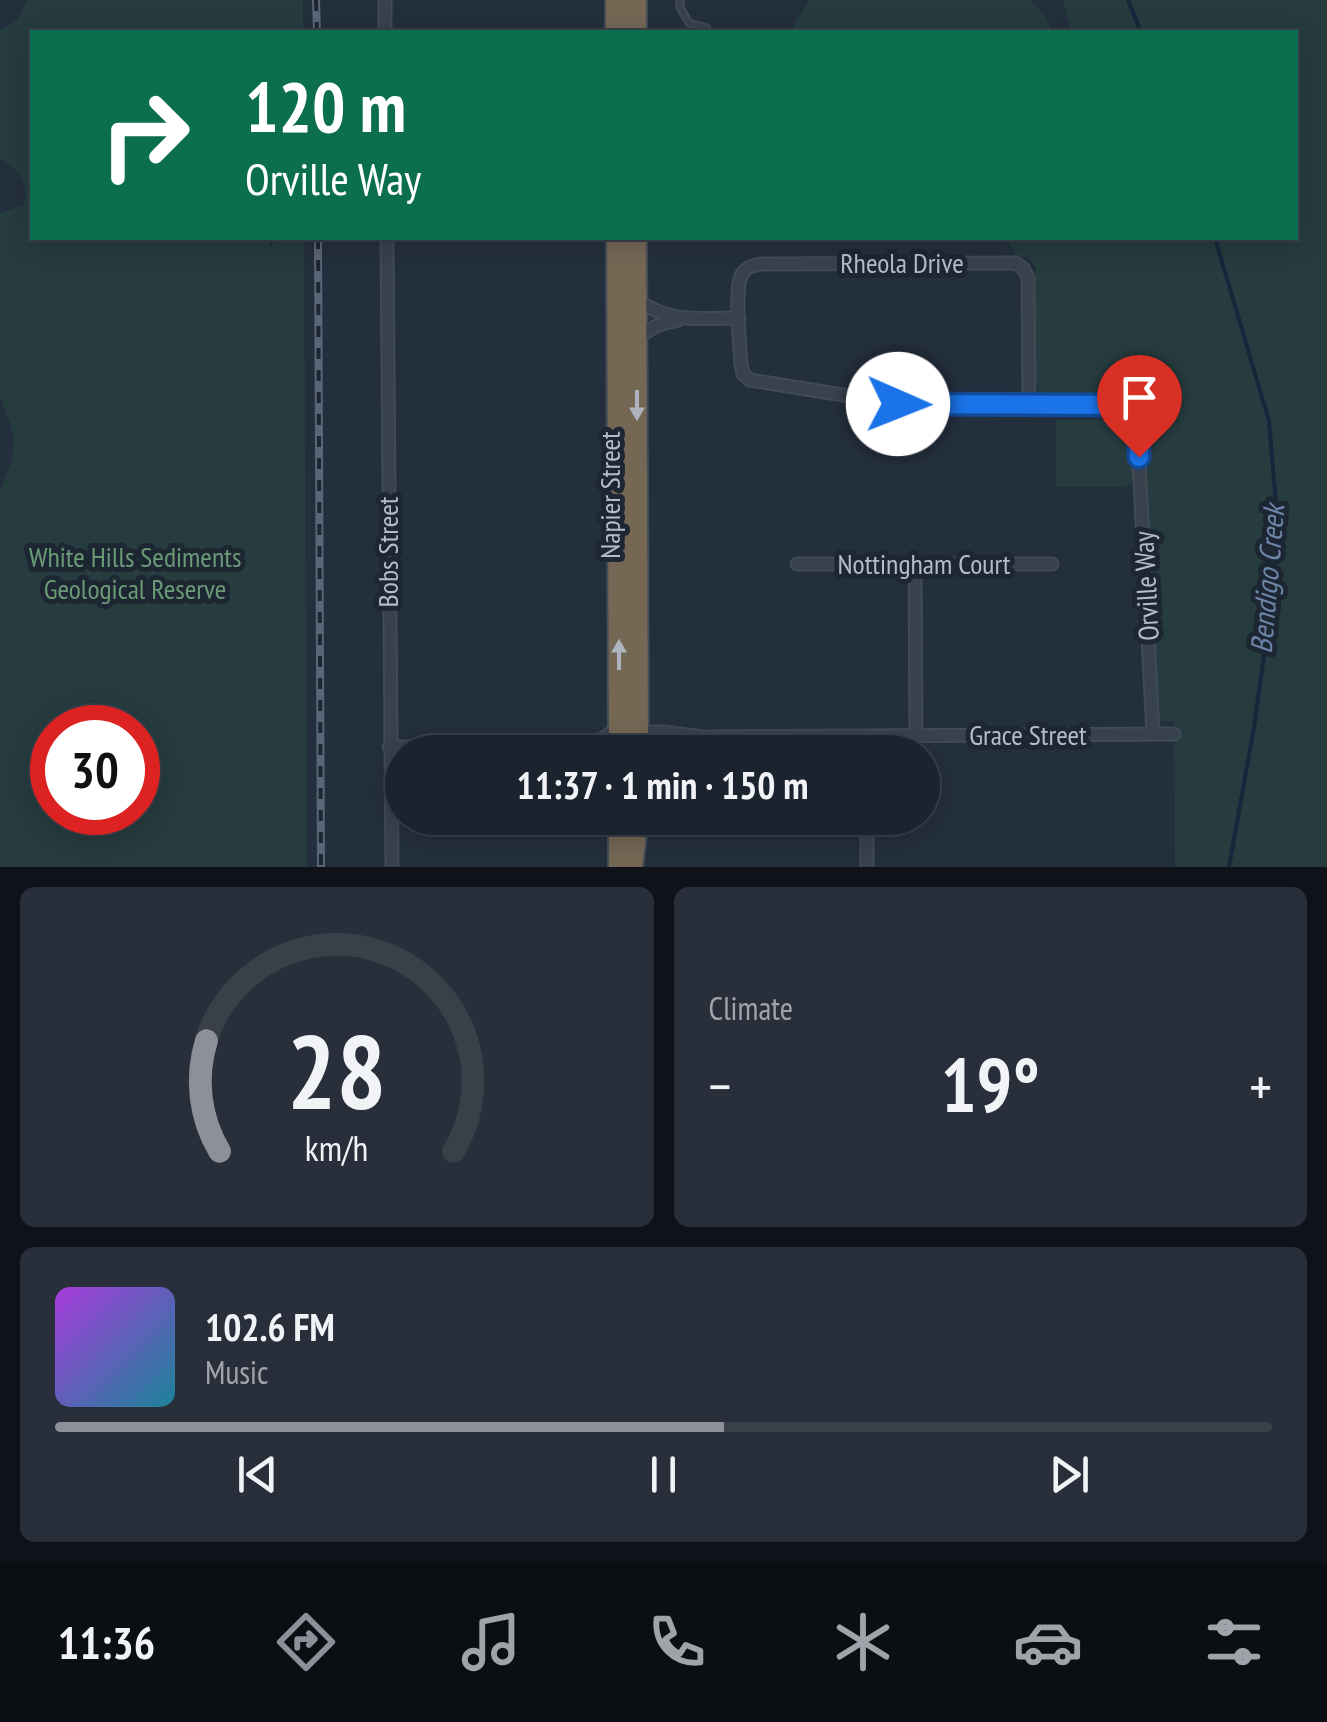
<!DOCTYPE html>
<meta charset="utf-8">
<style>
body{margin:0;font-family:"PT Sans Narrow",sans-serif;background:#282f3a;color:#f1f3f6;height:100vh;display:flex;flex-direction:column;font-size:38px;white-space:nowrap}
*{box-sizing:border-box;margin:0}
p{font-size:32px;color:#a0a4aa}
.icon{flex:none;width:55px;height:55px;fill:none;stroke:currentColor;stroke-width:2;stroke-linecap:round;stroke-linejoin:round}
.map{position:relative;height:867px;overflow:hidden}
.side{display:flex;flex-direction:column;gap:20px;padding:20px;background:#0f1319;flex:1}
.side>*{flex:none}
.guide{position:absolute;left:30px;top:30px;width:1268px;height:210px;border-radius:0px;box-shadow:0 5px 25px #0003,0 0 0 2px #39404a;background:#0b6e4f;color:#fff;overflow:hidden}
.speed{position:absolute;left:30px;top:705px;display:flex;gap:20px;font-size:50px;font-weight:700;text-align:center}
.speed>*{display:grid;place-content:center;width:130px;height:130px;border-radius:50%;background:#1b232e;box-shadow:0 5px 25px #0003,0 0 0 2px #39404a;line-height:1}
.speed .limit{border:15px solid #d22;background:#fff;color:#111}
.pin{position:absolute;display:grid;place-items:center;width:85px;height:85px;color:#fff;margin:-102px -42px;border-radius:50% 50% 50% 0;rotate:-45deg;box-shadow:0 0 10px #0007}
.pin .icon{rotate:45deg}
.me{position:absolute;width:110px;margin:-55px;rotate:91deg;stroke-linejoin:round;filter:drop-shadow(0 0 8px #0008)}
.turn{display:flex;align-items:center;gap:35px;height:210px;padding:0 50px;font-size:45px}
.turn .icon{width:130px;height:130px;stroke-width:2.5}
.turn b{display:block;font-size:70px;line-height:85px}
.big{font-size:75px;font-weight:800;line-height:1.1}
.side .card{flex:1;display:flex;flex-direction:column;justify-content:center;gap:15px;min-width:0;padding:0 35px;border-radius:15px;background:#282f3a}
.side .dial{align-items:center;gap:0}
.dial svg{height:260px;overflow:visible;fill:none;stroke:#39404a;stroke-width:7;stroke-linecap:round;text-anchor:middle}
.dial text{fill:#f1f3f6;stroke:none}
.song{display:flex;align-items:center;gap:30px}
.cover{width:120px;height:120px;border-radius:15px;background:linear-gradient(135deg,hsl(280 70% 55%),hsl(190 70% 35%))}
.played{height:10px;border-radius:5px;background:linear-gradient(90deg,#8c9099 55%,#39404a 55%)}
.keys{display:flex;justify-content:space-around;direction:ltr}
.heat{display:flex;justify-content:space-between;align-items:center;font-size:55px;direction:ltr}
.side .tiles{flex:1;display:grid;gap:20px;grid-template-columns:1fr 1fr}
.card:last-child{grid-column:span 2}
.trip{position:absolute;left:385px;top:735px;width:555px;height:100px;border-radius:50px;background:#1b232e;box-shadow:0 5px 25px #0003,0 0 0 2px #39404a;font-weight:800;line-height:100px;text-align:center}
.tabs{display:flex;height:160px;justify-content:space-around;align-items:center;background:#0b0e12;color:#a0a4aa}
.tabs .icon{width:70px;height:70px}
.tabs .on{color:#8c9099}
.tabs b{font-size:45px;color:#f1f3f6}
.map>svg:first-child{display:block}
.green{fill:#263c3f;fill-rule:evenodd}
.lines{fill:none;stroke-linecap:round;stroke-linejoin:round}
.stream{stroke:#17263c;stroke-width:4}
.lane-casing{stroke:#414a57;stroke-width:9}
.street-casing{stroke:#414a57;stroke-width:15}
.highway-casing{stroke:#434c59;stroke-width:24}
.lane{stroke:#38414e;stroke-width:5}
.street{stroke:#38414e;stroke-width:11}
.highway{stroke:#746855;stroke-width:20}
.rail-casing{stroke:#5a6575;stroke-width:8}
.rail{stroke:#1d2633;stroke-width:4;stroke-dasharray:11;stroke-linecap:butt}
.oneway{fill:#aeb4bd}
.route-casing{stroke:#114b97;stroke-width:25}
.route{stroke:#1a73e8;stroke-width:18}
.labels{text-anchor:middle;stroke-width:10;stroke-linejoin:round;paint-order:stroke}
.street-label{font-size:28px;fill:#b4bcc9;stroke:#1d2633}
.park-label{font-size:28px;fill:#6b9a76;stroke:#1d2633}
.water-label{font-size:30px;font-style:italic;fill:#6d86a8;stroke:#1d2633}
</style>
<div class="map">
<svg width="1327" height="867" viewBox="0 0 1327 867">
<rect width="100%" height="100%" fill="#242f3e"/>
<path class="green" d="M27,0H303V32H284L277,29L268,32H32V238H269L270,248L274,243V238H304L307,867H0V491L12,460L13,445V433L0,396V213L23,205C30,185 18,168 0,159V29L18,20ZM52,728H138V812H52Z
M810,0H1030L1045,16L1053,32H792L795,23Z
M1063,0H1327V867H1175L1174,722L1162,721L1158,715L1142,408L1139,403L1130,398H1048L1039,392L1036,382L1035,266L1028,257L1014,256V248H1011V238H1295V32H1071Z
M1056,420H1129L1134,484L1120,487H1056Z"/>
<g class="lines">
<path class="stream" d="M1128,0L1141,32
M1215,238L1269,421L1277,516V549L1271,606L1254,727L1229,867"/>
<defs>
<path id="lane" d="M680,0V7L689,23L707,28"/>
<path id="street" d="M385,0V32
M387,238L392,867
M636,299C670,324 700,318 739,318
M636,338L658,325L678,320
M1029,405L1028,278L1023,268L1016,263L760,264C752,266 745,267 741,276C734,293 740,344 741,364L743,374L750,380L898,404H1120L1131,408L1137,423L1153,734
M797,564H1052
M915,564L916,736
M638,732H665L702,737L1174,734
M867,736V752
M578,745L602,739L619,727
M389,747H564L598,752
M648,752L660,746L692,739
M867,818V867"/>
<path id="highway" d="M616,0V32
M636,0V32
M617,238L619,752
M636,238L638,752
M619,818V867
M632,867L638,818"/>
</defs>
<use href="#lane" class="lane-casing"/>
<use href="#street" class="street-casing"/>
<use href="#highway" class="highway-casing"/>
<use href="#lane" class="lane"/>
<use href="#street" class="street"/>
<use href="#highway" class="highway"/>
<defs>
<path id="rail" d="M316,0L317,32
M318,238L321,867"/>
</defs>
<use href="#rail" class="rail-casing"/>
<use href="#rail" class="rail"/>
</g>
<defs><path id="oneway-solid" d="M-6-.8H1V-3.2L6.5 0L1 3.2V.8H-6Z" transform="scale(2.5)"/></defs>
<g class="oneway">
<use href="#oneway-solid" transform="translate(637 405) rotate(90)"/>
<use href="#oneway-solid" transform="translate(619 655) rotate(-90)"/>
</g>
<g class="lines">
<defs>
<path id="route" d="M898,404L1124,405C1143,414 1138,439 1139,457"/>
</defs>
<use href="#route" class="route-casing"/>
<use href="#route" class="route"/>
</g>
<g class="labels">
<g class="street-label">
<text x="902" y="273">Rheola Drive</text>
<text transform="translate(610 495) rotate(-90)" y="10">Napier Street</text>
<text transform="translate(388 552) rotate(-90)" y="10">Bobs Street</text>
<text x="924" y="574">Nottingham Court</text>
<text transform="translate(1146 586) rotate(-93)" y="10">Orville Way</text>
<text x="1028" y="745">Grace Street</text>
</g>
<g class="park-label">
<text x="135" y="567">White Hills Sediments<tspan x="135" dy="32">Geological Reserve</tspan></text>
</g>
<g class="water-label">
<text transform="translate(1268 579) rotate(-85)" y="10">Bendigo Creek</text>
</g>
</g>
</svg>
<div class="speed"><div class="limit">30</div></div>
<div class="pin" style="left:1139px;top:457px;background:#d93025"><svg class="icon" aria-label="arrive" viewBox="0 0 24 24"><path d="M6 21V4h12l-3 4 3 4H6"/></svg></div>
<svg class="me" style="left:898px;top:404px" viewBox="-20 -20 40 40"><circle r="19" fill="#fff"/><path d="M0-13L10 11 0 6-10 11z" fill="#1a73e8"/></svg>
<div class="trip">11:37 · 1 min · 150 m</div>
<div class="guide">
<div class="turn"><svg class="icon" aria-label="right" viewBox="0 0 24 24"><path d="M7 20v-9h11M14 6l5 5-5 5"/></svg><div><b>120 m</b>Orville Way</div></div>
</div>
</div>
<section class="side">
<div class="tiles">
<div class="card dial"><svg viewBox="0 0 100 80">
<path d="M14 69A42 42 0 1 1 86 69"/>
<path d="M14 69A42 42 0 0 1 10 35" stroke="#8c9099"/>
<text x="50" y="56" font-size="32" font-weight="700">28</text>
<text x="50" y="72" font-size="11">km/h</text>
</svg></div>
<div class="card"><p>Climate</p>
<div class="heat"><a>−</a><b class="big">19°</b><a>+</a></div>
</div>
<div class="card">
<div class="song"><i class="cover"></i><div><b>102.6 FM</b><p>Music</p></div></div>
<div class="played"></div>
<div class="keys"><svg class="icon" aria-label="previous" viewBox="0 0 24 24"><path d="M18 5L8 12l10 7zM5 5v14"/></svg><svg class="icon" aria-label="pause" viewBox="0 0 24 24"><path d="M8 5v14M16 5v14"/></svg><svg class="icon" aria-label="next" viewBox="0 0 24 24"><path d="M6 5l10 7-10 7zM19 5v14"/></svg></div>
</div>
</div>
</section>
<nav class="tabs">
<b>11:36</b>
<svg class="icon on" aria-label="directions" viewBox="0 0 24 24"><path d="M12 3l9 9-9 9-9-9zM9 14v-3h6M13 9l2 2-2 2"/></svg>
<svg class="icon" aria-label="music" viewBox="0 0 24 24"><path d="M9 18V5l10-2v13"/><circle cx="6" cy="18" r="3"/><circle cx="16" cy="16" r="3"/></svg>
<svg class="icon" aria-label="phone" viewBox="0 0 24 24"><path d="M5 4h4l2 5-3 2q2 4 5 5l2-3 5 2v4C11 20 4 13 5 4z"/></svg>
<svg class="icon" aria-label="climate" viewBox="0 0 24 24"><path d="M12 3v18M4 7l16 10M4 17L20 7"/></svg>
<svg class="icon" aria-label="car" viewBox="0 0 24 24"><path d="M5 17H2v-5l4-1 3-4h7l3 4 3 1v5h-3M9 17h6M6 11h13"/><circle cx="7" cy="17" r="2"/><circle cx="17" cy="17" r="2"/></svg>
<svg class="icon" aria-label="filters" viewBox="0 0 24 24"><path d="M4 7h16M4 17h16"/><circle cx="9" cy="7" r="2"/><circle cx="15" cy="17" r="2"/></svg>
</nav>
